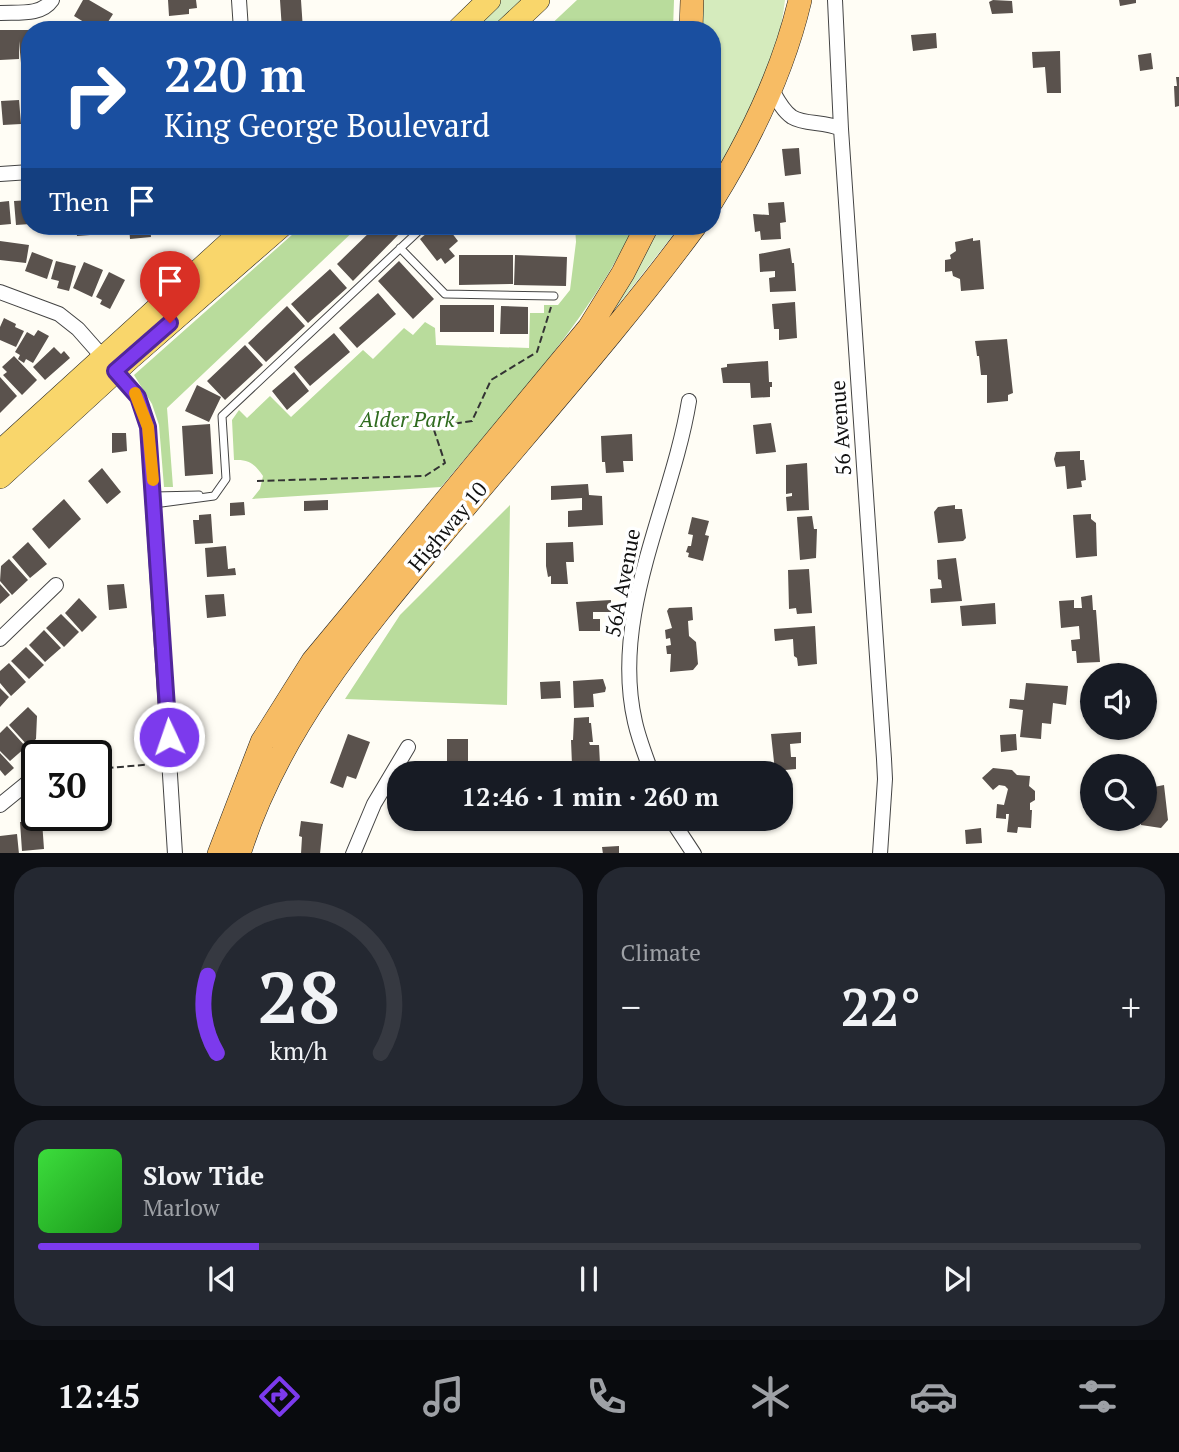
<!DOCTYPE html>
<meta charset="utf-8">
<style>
body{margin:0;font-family:"PT Serif",serif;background:#242831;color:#f1f3f6;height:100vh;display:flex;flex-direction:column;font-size:26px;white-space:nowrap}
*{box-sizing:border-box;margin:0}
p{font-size:23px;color:#9ea1a6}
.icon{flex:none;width:38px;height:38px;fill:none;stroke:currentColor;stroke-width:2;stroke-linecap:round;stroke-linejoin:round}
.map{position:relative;height:853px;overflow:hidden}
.sheet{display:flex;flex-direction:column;gap:14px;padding:14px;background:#0d0f14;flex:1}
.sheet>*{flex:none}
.hud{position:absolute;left:21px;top:21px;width:700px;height:214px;border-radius:28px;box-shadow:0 2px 5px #0004;background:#1a4fa0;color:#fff;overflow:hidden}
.tools{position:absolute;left:1080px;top:663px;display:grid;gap:14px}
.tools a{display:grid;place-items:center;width:77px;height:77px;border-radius:50%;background:#171b24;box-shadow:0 2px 5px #0004;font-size:35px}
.speed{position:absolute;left:21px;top:740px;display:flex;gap:14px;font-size:35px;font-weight:700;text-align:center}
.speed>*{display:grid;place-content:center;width:91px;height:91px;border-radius:50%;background:#171b24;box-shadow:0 2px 5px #0004;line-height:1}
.speed .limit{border:4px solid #111;border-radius:10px;background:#fff;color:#111}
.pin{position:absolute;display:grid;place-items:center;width:60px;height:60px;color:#fff;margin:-72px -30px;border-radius:50% 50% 50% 0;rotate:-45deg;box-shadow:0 0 7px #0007}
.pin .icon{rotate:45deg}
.me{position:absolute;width:77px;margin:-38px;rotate:357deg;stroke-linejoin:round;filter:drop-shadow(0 0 5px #0008)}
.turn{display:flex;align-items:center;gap:24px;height:147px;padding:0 28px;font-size:32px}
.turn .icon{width:91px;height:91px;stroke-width:2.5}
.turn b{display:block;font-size:49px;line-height:60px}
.then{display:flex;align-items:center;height:66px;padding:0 28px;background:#0003;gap:14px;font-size:26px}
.big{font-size:52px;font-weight:600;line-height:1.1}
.sheet .widget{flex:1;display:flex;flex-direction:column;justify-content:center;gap:10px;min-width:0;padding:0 24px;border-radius:28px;background:#242831}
.sheet .dial{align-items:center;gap:0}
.dial svg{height:182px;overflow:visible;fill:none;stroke:#363941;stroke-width:7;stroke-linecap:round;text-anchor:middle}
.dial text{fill:#f1f3f6;stroke:none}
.song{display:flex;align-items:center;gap:21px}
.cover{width:84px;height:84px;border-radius:10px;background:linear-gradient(135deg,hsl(120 70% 55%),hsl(120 70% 35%))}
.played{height:7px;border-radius:4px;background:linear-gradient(90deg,#7c3aed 20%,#363941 20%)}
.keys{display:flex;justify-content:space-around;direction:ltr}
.heat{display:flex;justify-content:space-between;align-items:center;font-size:38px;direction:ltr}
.sheet .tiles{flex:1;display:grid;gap:14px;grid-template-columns:1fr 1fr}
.widget:last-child{grid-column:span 2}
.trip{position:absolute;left:387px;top:761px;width:406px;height:70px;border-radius:28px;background:#171b24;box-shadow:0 2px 5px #0004;font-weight:600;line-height:70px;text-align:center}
.tabs{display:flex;height:112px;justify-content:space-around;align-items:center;background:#090b0e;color:#9ea1a6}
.tabs .icon{width:49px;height:49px}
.tabs .selected{color:#7c3aed}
.tabs b{font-size:32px;color:#f1f3f6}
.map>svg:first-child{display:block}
.green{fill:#d5ebbd}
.forest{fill:#b9dc9c}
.building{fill:#5a524d}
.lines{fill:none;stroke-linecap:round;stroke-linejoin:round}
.service-casing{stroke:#444;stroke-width:9}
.minor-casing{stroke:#444;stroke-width:16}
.primary-casing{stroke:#222;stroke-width:24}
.trunk-casing{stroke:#222;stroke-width:24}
.path{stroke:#333;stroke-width:2;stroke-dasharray:7 3.5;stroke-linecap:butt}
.service{stroke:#fff;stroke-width:7}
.minor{stroke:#fff;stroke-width:14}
.primary{stroke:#f9d66b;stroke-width:23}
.trunk{stroke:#f7bc64;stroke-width:23}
.route-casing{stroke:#51269a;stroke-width:18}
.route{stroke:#7c3aed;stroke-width:12}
.slow{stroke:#f59e0b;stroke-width:12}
.labels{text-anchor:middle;stroke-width:7;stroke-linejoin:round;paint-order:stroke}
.park-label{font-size:21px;font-style:italic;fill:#2f6b1f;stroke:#fff}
.street-label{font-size:21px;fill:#111;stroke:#fff}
</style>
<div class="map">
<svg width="1179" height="854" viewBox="0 0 1179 854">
<rect width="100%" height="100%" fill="#fffdf5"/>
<path class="green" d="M498,0H525L495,30H467Z
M702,0H785C778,63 745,125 712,179V30H700Z
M657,226H680L575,360Z"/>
<path class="forest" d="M577,0H674L673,30H545Z
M302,226H359L167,408L173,487H164L159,425L152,404L134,375Z
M575,226H634C587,324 510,404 441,487L252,499L260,489L263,476C255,464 249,459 234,460L232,420L239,410L247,418L270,396L291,417L363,350L373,359L404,328L413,335L425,322L435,328L436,345L529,348L530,313H544V305H558L570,290L576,242Z
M510,505L507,705L345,699L400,615Z"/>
<path class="building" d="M83,0H89L113,14L103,30H97L74,16Z
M168,0H196L197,8L189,9V14L169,16Z
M280,0H301L303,30H282Z
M993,0L1012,1L1013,13L992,14L989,2Z
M1119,0H1136V3L1120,6Z
M0,30H30V62L21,63L19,41V59L0,60Z
M936,33L937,48L913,51L911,35Z
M1060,51L1061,93H1047L1045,67L1033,68L1032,52Z
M1151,53L1153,69L1140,71L1138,55Z
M1176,77H1179V106L1175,107L1174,86H1177Z
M19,100L21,124L3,125L1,101Z
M799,148L801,174L785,176L782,149Z
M30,200V224L16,225L14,201Z
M9,201L11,224L0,225V202Z
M784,202L786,222L780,223L781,239L761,240L760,231L755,232L753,214L769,215L768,203Z
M50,226H70L71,232L50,233Z
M76,226H101V228L89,229L90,235L77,236Z
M102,226H122V232L102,233Z
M129,226H150L151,237L130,239Z
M376,226H407L353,281L337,264Z
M458,226H513L514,232L458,235Z
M517,226H550V228L517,230Z
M434,227L440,235L448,228L458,241L449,249L455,256L445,264L441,258L437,261L420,239Z
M973,238V241L980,240L984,289L961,291L960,279L953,276L952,271L945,272V260L951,259L950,255L956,251L955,242Z
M0,241L29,245L26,263L0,260Z
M790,248L792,263H794L796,291L770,292L769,278L775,277V271L760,272L759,254Z
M32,252L53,260L47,279L25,271Z
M459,255H513V284L459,285Z
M515,255L567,257L566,286L514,285Z
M56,261L76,266L69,291L57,288L59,281L51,279Z
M399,261L434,299L413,319L378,281Z
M84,262L103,270L92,297L73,288Z
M330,269L347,288L308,323L291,304Z
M109,272L125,280L110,309L100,304L102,300L96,297Z
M378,293L396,314L357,348L339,328Z
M795,302L797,338L779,340V329H774L772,304Z
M440,305H494V332H440Z
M287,306L305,326L266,362L248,343Z
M501,306L528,307V334H500Z
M4,318L16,324L15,327L24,331L16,347L0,340V327Z
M38,330L49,336L33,363L26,359L24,363L18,359L20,355L15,352L27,332L34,336Z
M334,333L350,352L310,386L294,367Z
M1007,339L1013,393L1008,395V401L987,403V375H981L979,356H977L975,341Z
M245,345L263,365L225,400L207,381Z
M54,347L61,354L64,351L70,358L45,380L33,367Z
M14,356L37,380L22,395L3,375L7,372L2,367Z
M768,361L769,382H772V387H770V397L751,398L750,383H723L721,368L727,367V364Z
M294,372L309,391L287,410L272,391Z
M0,377L17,396L0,413Z
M197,385L221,397L209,422L185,411Z
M771,423L776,452L756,454L753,425Z
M210,424L213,474L185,476L182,426Z
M112,433H126L127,451L112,453Z
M632,434L633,461H623L624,472L606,473L605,462H602L601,436Z
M1080,451V460H1084L1086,480L1081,481L1082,487L1067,489L1065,466L1056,467L1054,459L1056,452Z
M807,463L809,510L787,511L786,497L792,496V493L786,494V465Z
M102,468L121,492L107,504L88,481Z
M588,484L589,495L602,496L603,525L568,527V511L582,510V498L551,500V486Z
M64,499L81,519L49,549L32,529Z
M328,500V510L304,511V501Z
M244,502L245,515L230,516V503Z
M955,505V509H962L966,538L963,541L938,543L934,512L938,507Z
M211,514L213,543L195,544L193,520H199V515Z
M1091,514V519L1096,523L1097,556L1076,558L1073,515Z
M812,516L814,529H817L816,558L800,560L797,517Z
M692,517L709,521L705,535L709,536L703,561L688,557L689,553L686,552L688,546H691L693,535L688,534Z
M28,542L47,564L30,578L12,557Z
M573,542L574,562H566L568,584H551V576L548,577L546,566V543Z
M226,546L228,569L235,568L236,575L207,577L205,548Z
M956,558L962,601L931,603L930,589L942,588L941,580L938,579L937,560Z
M9,559L28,580L12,595L0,581L1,566Z
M809,569L812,613L797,614L796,608L789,609L788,570Z
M0,584L10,595L0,604Z
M124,584L127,608L109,610L107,585Z
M224,594L226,616L207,618L205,595Z
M1092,595L1093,610H1096L1100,662L1077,663L1076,651H1072L1071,640L1080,639L1079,626L1061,628L1059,601L1074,600V608H1082L1081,597Z
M79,598L97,617L82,632L65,613Z
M611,600V612H593V619H600V631H579L576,602Z
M995,603L996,624L962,626L960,606Z
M692,607L693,620L688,621L689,636L696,642L698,664L693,670L670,672L671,654H667L666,646L671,645L670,638L666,639L665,630L672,628L667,611L669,608Z
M61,614L79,632L64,647L46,628Z
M815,626L817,664L798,666L797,658L794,656L793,639L775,641L774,629Z
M44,630L61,648L45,662L29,645Z
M26,647L44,665L29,679L11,661Z
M9,663L26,682L11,696L0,683V671Z
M603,679L606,688L605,692L593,694L594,707L574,708L573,681Z
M560,681L561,698L541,699L540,682Z
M1026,683L1068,686L1066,705L1053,703L1051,724L1042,723L1041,739L1020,737L1023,710L1009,708L1010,699L1024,700Z
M0,688L9,697L0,707Z
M28,707L37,716L36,739L28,746L9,725Z
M589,717V723H591L593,742H589L590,745H599L600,764L572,765L571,740H573L574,718Z
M7,726L26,747L10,761L0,751V733Z
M801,732V743L790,744L791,757H796V769L775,771L771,734Z
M348,734L370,742L356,779L347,776L343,788L330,783Z
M1016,734L1017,750L1001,752L1000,735Z
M447,739H468V767H457V773H447Z
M0,753L14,768L5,776L0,770Z
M993,768L1012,770L1017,775L1030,776L1029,786L1035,791V800L1030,803V810H1032L1031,828L1018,827L1017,833L1007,832L1009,814H1006V819L996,818L997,804L1004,805L1008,789L1005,786L999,785L993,790L982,778Z
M1164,785L1168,820L1161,828L1141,825L1140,819H1144V791H1149V788Z
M402,819H423L419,830L400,823Z
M42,821L44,849L22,851L20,822Z
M301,821L323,824L320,854H301L302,837L299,836Z
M981,828L982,843L966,844L965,830Z
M17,834L19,854H0V836Z
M619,846V854H603L602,847Z"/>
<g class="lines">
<defs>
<path id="service" d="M400,248L445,294L554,296
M154,496L199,495
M154,504L214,496L226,479L222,416L424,226"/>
<path id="minor" d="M239,0L241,30
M835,0L841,129L884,759L885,779L880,854
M0,13C18,12 41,16 52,0
M772,90C777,99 783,111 792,117C805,125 825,121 841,129
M0,174L30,172
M0,292L59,314L78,329L138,397L148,427L175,854
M0,639L56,585
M652,774C646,757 639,740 635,722C610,614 672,505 689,401
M0,805L37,775
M671,819L694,854
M353,854L374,804L408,747"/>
<path id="primary" d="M458,30L489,0
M506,30L538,0
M0,452L248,226
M0,477L131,357L281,226"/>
<path id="trunk" d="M691,30L692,0
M712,201C751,138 783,72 800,0
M219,854L262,742L313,661L589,328L623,273L647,226
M239,854C277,732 359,634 439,538C524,435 616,333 695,226"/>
</defs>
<use href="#service" class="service-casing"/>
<use href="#minor" class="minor-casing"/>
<use href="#primary" class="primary-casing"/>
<use href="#trunk" class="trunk-casing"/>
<path class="path" d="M257,481L425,476L445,463L433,427L472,421L491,380L537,352L551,307
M96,769L155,764"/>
<use href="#service" class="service"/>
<use href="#minor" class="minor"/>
<use href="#primary" class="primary"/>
<use href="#trunk" class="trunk"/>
</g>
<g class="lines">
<defs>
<path id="route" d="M169,737L148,427L138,397L115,371L170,323"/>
</defs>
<use href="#route" class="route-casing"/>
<use href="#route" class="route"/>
<path class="slow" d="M135,393L148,427L153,480"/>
</g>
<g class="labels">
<g class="park-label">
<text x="407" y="427">Alder Park</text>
</g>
<g class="street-label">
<text transform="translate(841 428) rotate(-94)" y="7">56 Avenue</text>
<text transform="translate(448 527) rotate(-50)" y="7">Highway 10</text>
<text transform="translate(623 583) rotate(-79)" y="7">56A Avenue</text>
</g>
</g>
</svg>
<div class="tools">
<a><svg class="icon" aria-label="sound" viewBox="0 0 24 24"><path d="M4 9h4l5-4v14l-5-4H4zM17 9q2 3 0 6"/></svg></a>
<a><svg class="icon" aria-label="search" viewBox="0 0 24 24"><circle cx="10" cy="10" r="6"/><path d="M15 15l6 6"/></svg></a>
</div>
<div class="speed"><div class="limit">30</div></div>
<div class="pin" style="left:170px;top:323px;background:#d93025"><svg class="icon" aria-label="arrive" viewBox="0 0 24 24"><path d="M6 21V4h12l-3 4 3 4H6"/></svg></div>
<svg class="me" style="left:169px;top:737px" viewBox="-20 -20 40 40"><circle r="17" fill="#7c3aed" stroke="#fff" stroke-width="3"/><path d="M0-11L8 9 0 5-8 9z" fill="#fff"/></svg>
<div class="trip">12:46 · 1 min · 260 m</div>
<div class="hud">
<div class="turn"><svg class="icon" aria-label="right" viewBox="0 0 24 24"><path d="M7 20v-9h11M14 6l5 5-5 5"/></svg><div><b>220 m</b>King George Boulevard</div></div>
<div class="then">Then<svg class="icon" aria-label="arrive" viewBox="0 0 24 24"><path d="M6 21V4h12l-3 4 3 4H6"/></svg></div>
</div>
</div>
<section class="sheet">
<div class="tiles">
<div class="widget dial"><svg viewBox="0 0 100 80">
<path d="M14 69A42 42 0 1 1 86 69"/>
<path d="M14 69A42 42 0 0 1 10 35" stroke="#7c3aed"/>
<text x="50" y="56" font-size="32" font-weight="700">28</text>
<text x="50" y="72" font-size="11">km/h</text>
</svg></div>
<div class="widget"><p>Climate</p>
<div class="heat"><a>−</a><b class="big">22°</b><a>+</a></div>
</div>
<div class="widget">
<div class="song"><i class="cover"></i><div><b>Slow Tide</b><p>Marlow</p></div></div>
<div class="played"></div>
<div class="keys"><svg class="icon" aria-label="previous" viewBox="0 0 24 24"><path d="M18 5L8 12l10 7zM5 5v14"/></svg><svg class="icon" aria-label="pause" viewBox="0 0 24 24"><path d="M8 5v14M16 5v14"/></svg><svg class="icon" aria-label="next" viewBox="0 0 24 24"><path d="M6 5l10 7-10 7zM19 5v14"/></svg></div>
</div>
</div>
</section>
<nav class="tabs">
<b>12:45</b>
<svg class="icon selected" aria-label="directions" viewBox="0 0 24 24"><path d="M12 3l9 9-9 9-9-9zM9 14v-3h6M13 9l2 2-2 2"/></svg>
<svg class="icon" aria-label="music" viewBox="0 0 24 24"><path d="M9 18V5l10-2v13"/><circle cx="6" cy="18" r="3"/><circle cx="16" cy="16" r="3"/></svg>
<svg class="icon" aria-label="phone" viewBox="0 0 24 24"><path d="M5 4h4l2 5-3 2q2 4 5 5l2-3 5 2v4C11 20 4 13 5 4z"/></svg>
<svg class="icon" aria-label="climate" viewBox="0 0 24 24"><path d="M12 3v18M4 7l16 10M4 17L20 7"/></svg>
<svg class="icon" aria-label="car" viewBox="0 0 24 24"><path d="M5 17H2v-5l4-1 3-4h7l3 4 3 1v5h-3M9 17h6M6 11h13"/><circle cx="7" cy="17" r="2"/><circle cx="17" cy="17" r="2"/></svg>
<svg class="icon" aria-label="filters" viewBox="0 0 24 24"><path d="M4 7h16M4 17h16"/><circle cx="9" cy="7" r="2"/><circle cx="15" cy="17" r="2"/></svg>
</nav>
